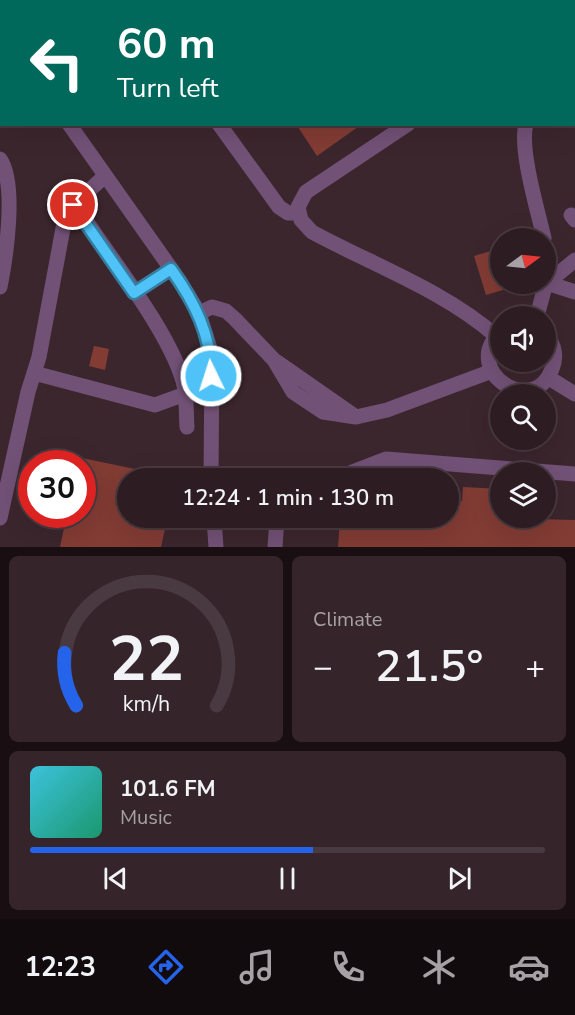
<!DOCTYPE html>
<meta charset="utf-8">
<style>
body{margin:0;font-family:"Nunito Sans",sans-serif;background:#35252a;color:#f1f3f6;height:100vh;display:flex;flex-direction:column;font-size:22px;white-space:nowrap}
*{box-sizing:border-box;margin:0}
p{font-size:20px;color:#a7a1a5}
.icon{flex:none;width:33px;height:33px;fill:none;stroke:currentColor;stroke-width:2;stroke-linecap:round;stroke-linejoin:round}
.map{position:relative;height:547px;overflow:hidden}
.panel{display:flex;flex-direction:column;gap:9px;padding:9px;background:#190f13;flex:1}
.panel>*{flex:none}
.top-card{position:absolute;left:0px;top:0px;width:576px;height:126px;box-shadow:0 6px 24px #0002,0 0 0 2px #483a40;background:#00695c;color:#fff;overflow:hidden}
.needle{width:39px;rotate:75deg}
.tools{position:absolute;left:490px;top:228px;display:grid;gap:12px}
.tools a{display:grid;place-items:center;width:66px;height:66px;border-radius:50%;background:#2d1c22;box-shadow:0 6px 24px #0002,0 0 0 2px #483a40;font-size:30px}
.speed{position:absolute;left:18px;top:450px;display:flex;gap:12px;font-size:30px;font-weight:700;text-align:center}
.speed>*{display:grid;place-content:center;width:78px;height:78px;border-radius:50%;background:#2d1c22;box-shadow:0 6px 24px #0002,0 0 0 2px #483a40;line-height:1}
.speed .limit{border:9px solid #d22;background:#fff;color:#111}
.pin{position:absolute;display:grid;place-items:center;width:51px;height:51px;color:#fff;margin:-26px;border:3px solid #fff;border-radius:50%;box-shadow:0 2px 6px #0007}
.me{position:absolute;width:66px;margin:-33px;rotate:356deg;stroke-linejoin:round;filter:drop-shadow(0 0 4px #0008)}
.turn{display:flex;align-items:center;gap:21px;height:126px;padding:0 18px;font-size:27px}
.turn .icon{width:78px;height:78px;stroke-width:2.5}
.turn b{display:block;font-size:42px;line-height:51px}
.big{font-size:45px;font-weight:600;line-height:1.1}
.panel .tile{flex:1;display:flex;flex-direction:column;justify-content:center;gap:9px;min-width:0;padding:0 21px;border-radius:9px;background:#35252a}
.panel .dial{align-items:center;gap:0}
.dial svg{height:156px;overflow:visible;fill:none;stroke:#483a40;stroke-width:7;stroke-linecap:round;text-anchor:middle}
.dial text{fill:#f1f3f6;stroke:none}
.song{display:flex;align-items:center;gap:18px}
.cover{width:72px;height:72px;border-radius:9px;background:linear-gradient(135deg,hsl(190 70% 55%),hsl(160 70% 35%))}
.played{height:6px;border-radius:3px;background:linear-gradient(90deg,#2563eb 55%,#483a40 55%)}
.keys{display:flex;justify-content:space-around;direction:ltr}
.heat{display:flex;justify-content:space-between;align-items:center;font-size:33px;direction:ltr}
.panel .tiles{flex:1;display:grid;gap:9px;grid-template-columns:1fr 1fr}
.tile:last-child{grid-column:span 2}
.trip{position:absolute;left:117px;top:468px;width:342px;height:60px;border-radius:30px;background:#2d1c22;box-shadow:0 6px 24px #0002,0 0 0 2px #483a40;font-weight:600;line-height:60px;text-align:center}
.tab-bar{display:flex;height:96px;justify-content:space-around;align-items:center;background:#120b0e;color:#a7a1a5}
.tab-bar .icon{width:42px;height:42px}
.tab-bar .current{color:#2563eb}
.tab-bar b{font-size:27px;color:#f1f3f6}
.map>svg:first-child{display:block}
.building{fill:#823c34}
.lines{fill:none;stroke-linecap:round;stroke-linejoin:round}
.minor{stroke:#725176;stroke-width:15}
.route-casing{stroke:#337fa1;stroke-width:15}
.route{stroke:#4fc3f7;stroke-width:10}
</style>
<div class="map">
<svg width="575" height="547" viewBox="0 0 575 547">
<rect width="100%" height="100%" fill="#3c262e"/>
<path class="building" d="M296,124H362L317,156Z
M491,251L503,290L486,295L474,256Z
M94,346L109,349L105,370L89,366Z
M82,458L159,474V478H128V518L167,520L161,547H60L67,514H82Z
M463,487L501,489V518L575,520V547H338L340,518H448V500L462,501Z"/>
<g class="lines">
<path class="minor" d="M4,0V2
M129,0L131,2
M574,7L575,6
M574,79H575
M0,116H2
M69,124L179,280L199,313L212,355L211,478
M219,124L279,207L288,213H298
M408,124L306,192L298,207L301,220L312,232C373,265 443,290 496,336
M526,124C519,149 538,211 544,238
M0,159C17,184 6,257 0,287
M73,205L83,216C113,262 168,330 183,381C187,395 186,413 187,427
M571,215L575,220
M547,283L575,260
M547,283L575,292
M134,293L171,269
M199,313L212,307L226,311L235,319L274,360L293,392L323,412L356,417L387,410L492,371
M537,316L550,268L546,248
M501,332C459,369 533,420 552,369C557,357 555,345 546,335
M277,362L353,415
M34,373L155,405L185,394
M549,378L575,394
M337,478L386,459L575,474
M0,518L28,392L39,357L64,223L73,205L105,176
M214,518L216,547
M275,547L277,518"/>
</g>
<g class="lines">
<defs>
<path id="route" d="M73,205L134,293L171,269C194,301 212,336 211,376"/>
</defs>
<use href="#route" class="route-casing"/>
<use href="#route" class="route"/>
</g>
</svg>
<div class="tools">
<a><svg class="needle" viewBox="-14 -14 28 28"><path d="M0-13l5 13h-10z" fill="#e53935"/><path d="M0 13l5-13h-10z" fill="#a7a1a5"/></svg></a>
<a><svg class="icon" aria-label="sound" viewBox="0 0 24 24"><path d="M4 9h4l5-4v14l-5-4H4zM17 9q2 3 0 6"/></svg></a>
<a><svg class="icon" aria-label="search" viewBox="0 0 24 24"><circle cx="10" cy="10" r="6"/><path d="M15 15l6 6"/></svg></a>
<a><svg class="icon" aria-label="layers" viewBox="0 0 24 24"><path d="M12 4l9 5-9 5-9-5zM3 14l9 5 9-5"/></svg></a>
</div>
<div class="speed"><div class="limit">30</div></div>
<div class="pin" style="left:73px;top:205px;background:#d93025"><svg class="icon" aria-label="arrive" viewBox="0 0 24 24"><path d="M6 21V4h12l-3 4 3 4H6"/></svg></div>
<svg class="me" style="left:211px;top:376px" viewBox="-20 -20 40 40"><circle r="17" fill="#4fc3f7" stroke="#fff" stroke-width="3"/><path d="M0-11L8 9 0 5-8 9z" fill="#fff"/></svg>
<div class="trip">12:24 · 1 min · 130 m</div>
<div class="top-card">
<div class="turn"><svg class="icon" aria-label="left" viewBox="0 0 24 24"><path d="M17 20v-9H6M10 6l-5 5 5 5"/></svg><div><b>60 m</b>Turn left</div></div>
</div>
</div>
<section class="panel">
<div class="tiles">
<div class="tile dial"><svg viewBox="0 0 100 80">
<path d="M14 69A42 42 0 1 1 86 69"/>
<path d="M14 69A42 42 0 0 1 8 42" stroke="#2563eb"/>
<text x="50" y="56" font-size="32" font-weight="700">22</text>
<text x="50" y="72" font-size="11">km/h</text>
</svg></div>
<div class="tile"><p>Climate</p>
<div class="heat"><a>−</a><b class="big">21.5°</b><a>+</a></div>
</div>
<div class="tile">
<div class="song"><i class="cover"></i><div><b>101.6 FM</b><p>Music</p></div></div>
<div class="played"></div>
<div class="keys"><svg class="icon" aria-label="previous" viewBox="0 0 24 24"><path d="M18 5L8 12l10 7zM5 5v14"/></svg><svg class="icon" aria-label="pause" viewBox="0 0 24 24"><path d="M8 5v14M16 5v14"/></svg><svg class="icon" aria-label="next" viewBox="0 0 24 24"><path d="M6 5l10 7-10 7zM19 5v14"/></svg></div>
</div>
</div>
</section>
<nav class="tab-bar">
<b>12:23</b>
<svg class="icon current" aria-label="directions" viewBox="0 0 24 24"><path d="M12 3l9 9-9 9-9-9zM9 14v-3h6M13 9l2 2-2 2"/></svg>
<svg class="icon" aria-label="music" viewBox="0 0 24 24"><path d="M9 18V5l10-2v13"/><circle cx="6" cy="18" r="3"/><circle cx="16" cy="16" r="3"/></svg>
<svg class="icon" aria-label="phone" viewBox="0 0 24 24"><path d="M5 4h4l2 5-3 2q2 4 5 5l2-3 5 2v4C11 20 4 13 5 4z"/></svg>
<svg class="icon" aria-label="climate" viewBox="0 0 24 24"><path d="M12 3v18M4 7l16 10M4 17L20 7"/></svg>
<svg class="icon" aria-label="car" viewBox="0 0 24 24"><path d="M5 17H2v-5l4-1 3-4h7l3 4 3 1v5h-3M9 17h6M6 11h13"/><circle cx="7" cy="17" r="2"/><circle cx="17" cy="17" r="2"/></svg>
</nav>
